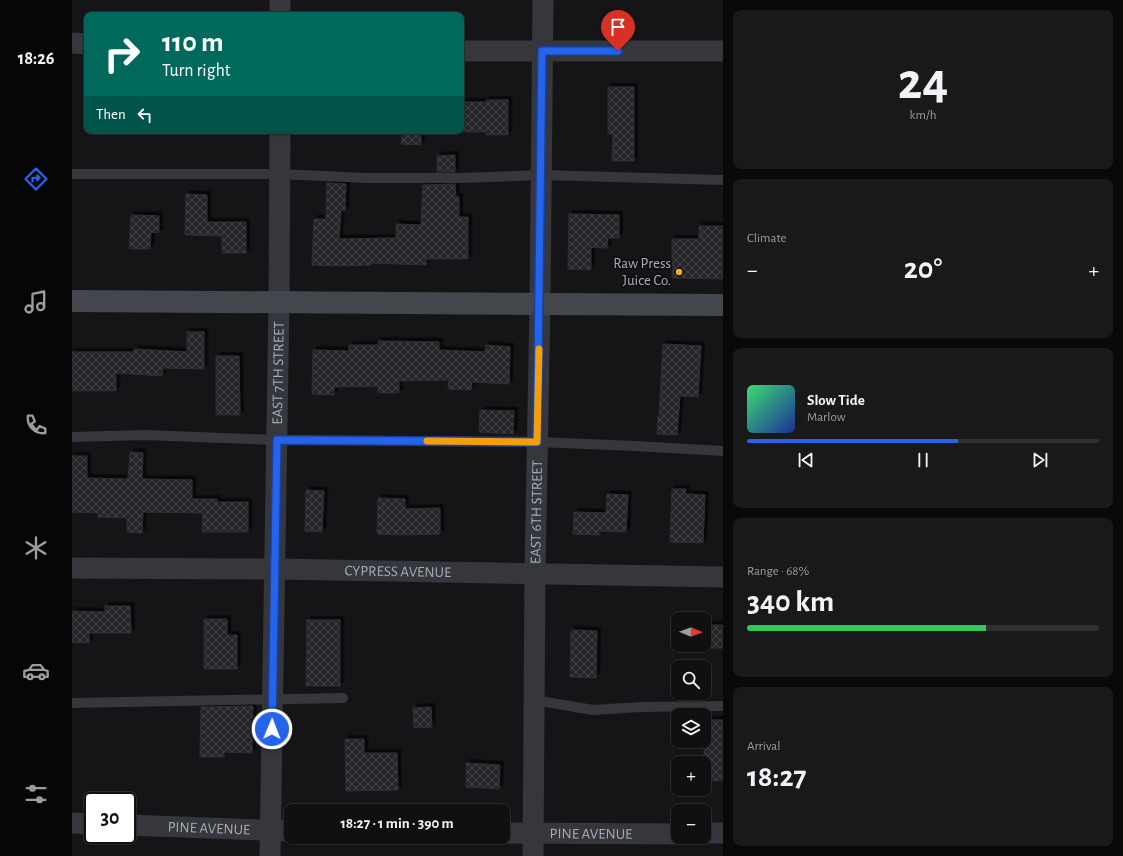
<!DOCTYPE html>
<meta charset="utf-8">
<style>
body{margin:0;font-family:"Alegreya Sans",sans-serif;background:#19191a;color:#f1f3f6;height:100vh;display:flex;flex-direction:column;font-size:15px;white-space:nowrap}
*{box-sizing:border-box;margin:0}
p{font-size:13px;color:#9c9d9f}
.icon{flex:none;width:22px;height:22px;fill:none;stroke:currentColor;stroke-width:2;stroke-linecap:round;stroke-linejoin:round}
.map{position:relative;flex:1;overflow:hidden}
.drawer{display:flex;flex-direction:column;gap:10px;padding:10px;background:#090909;width:400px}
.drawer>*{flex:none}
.top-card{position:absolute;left:12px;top:12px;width:380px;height:122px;border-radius:8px;box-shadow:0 1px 3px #0004,0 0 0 1px #303031;background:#00695c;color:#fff;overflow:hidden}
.needle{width:26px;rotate:91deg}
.fabs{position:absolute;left:599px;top:612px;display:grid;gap:8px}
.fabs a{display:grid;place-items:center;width:40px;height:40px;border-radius:8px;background:#101011;box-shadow:0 1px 3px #0004,0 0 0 1px #303031;font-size:20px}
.speed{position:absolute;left:12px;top:792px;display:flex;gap:8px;font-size:20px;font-weight:700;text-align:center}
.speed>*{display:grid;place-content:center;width:52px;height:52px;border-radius:50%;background:#101011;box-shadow:0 1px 3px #0004,0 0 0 1px #303031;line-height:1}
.speed .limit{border:2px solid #111;border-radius:6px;background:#fff;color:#111}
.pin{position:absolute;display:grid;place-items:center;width:34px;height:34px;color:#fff;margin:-41px -17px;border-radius:50% 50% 50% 0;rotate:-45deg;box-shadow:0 0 4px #0007}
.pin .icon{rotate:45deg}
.me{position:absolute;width:44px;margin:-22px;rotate:1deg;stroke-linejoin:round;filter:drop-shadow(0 0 3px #0008)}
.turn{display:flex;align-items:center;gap:14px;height:84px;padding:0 12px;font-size:18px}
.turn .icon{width:52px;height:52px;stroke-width:2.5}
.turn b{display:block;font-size:28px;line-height:34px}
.then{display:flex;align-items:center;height:38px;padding:0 12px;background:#0003;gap:8px;font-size:15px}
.big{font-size:30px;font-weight:600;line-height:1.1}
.drawer .widget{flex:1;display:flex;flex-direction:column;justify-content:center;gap:6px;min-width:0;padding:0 14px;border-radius:8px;background:#19191a}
.drawer .dial{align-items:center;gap:0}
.dial b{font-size:52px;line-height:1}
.song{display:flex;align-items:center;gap:12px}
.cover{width:48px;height:48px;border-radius:6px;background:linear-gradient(135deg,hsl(140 70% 55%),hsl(230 70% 35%))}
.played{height:4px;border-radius:2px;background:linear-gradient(90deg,#2563eb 60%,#303031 60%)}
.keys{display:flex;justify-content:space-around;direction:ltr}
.heat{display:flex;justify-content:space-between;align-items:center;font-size:22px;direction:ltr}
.charge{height:6px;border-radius:3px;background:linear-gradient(90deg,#34c759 68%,#303031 0)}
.trip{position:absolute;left:212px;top:804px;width:226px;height:40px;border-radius:8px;background:#101011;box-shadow:0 1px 3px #0004,0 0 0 1px #303031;font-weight:600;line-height:40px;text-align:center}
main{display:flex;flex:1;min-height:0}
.dock{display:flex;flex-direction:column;width:72px;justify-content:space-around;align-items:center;background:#060607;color:#9c9d9f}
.dock .icon{width:28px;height:28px}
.dock .selected{color:#2563eb}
.dock b{font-size:18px;color:#f1f3f6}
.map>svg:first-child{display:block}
.building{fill:url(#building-cross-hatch);stroke:#2e2f33;filter:url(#shadow)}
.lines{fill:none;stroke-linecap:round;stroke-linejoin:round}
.lane{stroke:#35373c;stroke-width:10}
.street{stroke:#35373c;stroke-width:21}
.secondary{stroke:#43464c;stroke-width:22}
.route-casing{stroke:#184099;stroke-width:10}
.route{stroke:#2563eb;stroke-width:7}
.slow{stroke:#f59e0b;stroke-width:7}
.poi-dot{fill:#f7a92c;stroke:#101011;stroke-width:1.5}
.labels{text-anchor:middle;stroke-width:4;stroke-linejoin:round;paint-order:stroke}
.poi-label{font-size:15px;fill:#a6acb7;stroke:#101011;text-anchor:end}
.street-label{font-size:15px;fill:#a6acb7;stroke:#101011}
</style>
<main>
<nav class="dock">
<b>18:26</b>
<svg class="icon selected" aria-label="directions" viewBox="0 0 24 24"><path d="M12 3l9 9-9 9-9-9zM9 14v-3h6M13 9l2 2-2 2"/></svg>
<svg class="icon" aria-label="music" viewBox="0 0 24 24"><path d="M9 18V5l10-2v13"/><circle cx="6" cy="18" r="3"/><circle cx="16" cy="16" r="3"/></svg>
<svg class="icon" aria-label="phone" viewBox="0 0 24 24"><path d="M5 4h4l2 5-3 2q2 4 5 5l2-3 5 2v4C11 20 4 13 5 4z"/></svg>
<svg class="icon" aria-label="climate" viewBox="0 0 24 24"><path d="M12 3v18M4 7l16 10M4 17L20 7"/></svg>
<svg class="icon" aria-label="car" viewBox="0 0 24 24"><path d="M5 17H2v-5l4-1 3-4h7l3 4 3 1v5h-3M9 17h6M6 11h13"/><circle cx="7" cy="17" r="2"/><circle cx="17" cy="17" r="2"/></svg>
<svg class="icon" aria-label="filters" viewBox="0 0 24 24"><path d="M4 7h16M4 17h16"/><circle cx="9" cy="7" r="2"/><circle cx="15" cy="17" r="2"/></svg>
</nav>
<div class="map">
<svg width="651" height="856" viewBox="0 0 651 856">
<defs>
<pattern id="building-cross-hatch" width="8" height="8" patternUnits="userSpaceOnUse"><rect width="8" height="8" fill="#27282b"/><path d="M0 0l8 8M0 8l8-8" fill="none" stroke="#434448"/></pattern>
<filter id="shadow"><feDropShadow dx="3.5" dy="-3.5" stdDeviation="0" flood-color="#0009"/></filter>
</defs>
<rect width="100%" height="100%" fill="#151517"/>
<path class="building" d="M536,87H562V161H540L541,134H536Z
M414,100H436V135H414V132H389V102H414Z
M330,131H349V145L329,144Z
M383,155V172H365V156Z
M255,183L274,184L273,211L269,210L267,239L324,238V224L349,225L351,185L383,184L384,197H387V217H396V259H354V265L299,263V265L266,266L240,265L242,219H254Z
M114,194L135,195V222H174V253H150V236L113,235Z
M497,214L547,215V238H536L535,248L519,247V270L496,269Z
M59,215L87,216V233L79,232L78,249H57Z
M627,226H651V279L600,278V239H627Z
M115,332H132V369L91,368L90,376L44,373V391H0V352H62V349L115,352Z
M306,341L367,342V350L413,352L414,345L438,347L437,384L400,382L399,390L376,389L377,380L327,381V393H306V386L262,387V395L240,394L241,350L277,351V345H306Z
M591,344L629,346L626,397L608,396L605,435L585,434L586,416H587Z
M144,356H167L168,415H144Z
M408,410L442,411L441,434L407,432Z
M58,452L71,453L70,479L120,480V499H145V502H176V532H130L131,513L71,512L70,533L55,532V518L26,517V513L0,512V456H15V478L56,479Z
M600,489H614L613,494L633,495L631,543L598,542Z
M234,490L252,491L250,532L233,531Z
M535,494L556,495L554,532L528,531V535L501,534L502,512L534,513Z
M306,498L333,499V509L368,508V534L331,535L305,534Z
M33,606H58L59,633H17V643L0,642V611L33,612Z
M603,617H616L617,619H606V645H632V625H651V648L604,649Z
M132,619H155V635H165V669H132Z
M235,620H268V686H234Z
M499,630L525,631L524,678L498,677Z
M181,706L180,753L152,752V757H128L129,707Z
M359,707L360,727L342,728L341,708Z
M632,720H651V781H632Z
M273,739H292V753H325L326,790L274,791Z
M394,763L428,765L427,789L394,787Z"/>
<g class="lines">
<path class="lane" d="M0,174H208L294,178H389L469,175L651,180
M0,437L73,435L205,440L465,442L563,446L651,451
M462,700L521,710L569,707L651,706
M0,703L271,698"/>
<g class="street">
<path d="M208,0V15"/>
<path d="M0,43L15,44"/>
<path d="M389,51H651"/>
<path id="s1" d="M0,568L203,569L651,577"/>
<path d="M0,823L21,824"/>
<path id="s2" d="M55,825L219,831"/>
<path id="s3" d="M431,833L606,834"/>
<path d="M632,833H651"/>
<path id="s4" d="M198,856L207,302L208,131"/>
<path id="s5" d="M461,856L463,573L468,303L471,0"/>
</g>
<path class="secondary" d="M0,301L651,305"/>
</g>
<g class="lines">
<defs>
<path id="route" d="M200,729L205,440L465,442L470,51H546"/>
</defs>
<use href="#route" class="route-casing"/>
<use href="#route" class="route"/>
<path class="slow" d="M355,441L465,442L467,349"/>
</g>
<circle class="poi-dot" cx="607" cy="272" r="4"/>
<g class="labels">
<g class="poi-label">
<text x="599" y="268">Raw Press<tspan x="599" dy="17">Juice Co.</tspan></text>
</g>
<g class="street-label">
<text dy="5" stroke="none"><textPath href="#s4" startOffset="483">EAST 7TH STREET</textPath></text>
<text dy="5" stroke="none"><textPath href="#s5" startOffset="344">EAST 6TH STREET</textPath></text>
<text dy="5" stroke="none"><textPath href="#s1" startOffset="326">CYPRESS AVENUE</textPath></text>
<text dy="5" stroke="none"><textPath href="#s2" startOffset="82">PINE AVENUE</textPath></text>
<text dy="5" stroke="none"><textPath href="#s3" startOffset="88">PINE AVENUE</textPath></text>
</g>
</g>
</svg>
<div class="fabs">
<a><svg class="needle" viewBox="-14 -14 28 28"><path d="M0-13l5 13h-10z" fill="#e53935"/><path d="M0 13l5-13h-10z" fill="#9c9d9f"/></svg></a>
<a><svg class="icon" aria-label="search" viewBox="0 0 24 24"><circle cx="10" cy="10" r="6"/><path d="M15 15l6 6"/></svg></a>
<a><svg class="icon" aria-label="layers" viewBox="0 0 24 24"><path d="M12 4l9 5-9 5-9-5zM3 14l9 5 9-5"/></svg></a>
<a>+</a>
<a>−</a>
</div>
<div class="speed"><div class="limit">30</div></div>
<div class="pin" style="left:546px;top:51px;background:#d93025"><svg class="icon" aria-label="arrive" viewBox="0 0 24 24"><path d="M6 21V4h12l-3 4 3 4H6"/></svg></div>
<svg class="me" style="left:200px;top:729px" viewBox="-20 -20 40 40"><circle r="17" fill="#2563eb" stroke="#fff" stroke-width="3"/><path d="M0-11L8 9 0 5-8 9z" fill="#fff"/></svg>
<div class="trip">18:27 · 1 min · 390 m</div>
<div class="top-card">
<div class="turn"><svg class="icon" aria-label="right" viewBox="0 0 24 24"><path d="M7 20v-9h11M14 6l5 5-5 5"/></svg><div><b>110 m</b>Turn right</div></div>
<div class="then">Then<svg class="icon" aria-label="left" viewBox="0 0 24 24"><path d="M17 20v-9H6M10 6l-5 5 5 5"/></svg></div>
</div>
</div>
<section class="drawer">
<div class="widget dial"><b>24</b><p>km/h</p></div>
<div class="widget"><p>Climate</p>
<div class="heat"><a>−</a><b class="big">20°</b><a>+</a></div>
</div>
<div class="widget">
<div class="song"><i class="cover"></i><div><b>Slow Tide</b><p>Marlow</p></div></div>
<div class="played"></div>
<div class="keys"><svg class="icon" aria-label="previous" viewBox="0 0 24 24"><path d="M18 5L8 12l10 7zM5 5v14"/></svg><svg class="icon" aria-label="pause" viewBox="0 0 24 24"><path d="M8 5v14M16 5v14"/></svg><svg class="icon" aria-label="next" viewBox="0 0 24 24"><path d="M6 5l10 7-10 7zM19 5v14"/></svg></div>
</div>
<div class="widget"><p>Range · 68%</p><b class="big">340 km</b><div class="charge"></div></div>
<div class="widget"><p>Arrival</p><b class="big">18:27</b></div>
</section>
</main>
